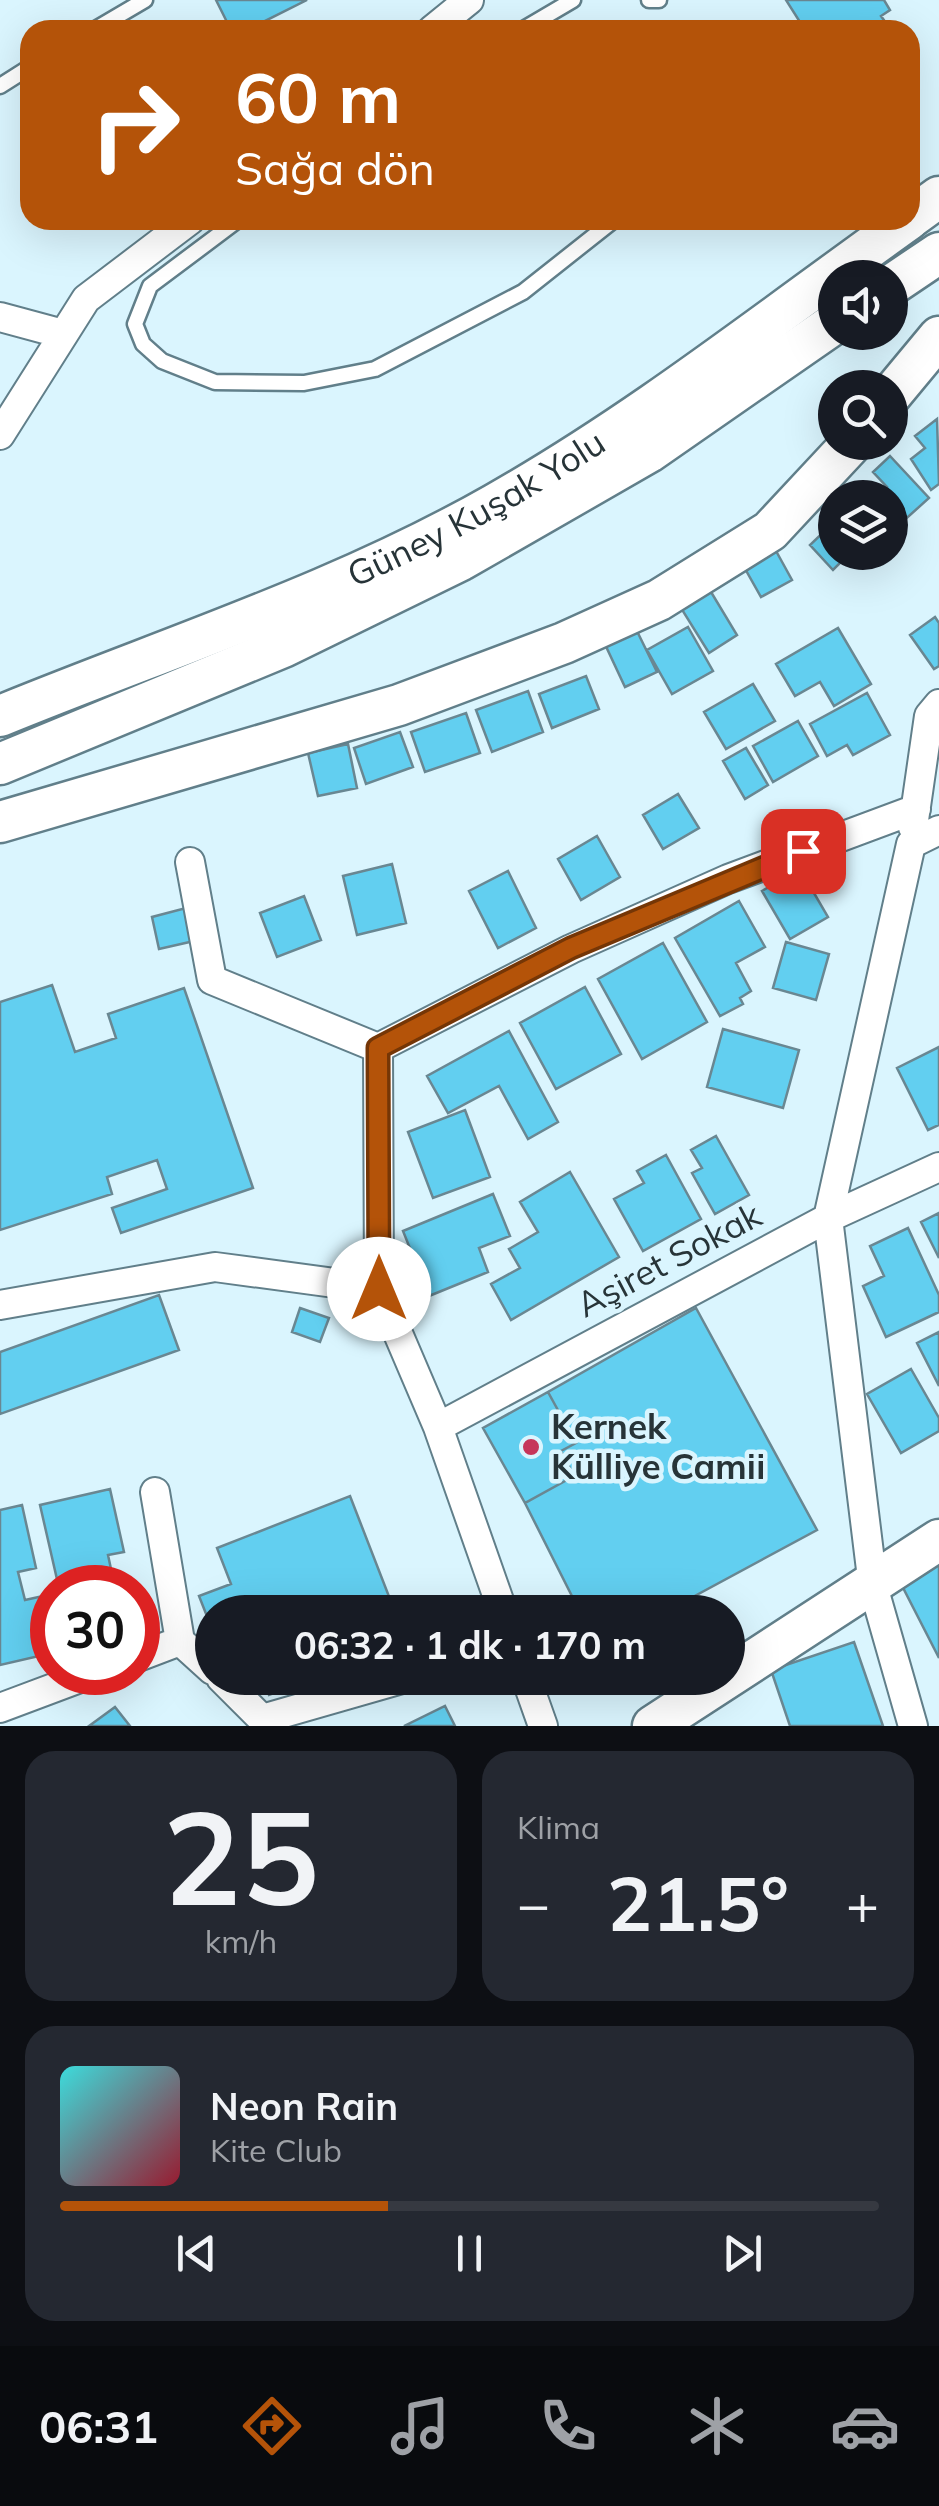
<!DOCTYPE html>
<html lang="tr">
<meta charset="utf-8">
<style>
body{margin:0;font-family:Mulish,sans-serif;background:#242831;color:#f1f3f6;height:100vh;display:flex;flex-direction:column;font-size:38px;white-space:nowrap}
*{box-sizing:border-box;margin:0}
p{font-size:32px;color:#9ea1a6}
.icon{flex:none;width:55px;height:55px;fill:none;stroke:currentColor;stroke-width:2;stroke-linecap:round;stroke-linejoin:round}
.map{position:relative;height:1726px;overflow:hidden}
.panel{display:flex;flex-direction:column;gap:25px;padding:25px;background:#0d0f14;flex:1}
.panel>*{flex:none}
.hud{position:absolute;left:20px;top:20px;width:900px;height:210px;border-radius:30px;box-shadow:0 10px 40px #0002;background:#b45309;color:#fff;overflow:hidden}
.buttons{position:absolute;left:818px;top:260px;display:grid;gap:20px}
.buttons a{display:grid;place-items:center;width:90px;height:90px;border-radius:50%;background:#171b24;box-shadow:0 10px 40px #0002;font-size:50px}
.speed{position:absolute;left:30px;top:1565px;display:flex;gap:20px;font-size:50px;font-weight:700;text-align:center}
.speed>*{display:grid;place-content:center;width:130px;height:130px;border-radius:50%;background:#171b24;box-shadow:0 10px 40px #0002;line-height:1}
.speed .limit{border:15px solid #d22;background:#fff;color:#111}
.pin{position:absolute;display:grid;place-items:center;width:85px;height:85px;color:#fff;margin:-42px;border-radius:20px;box-shadow:0 5px 15px #0006}
.me{position:absolute;width:110px;margin:-55px;rotate:0deg;stroke-linejoin:round;filter:drop-shadow(0 0 8px #0008)}
.turn{display:flex;align-items:center;gap:35px;height:210px;padding:0 50px;font-size:45px}
.turn .icon{width:130px;height:130px;stroke-width:2.5}
.turn b{display:block;font-size:70px;line-height:85px}
.big{font-size:75px;font-weight:700;line-height:1.1}
.panel .tile{flex:1;display:flex;flex-direction:column;justify-content:center;gap:15px;min-width:0;padding:0 35px;border-radius:30px;background:#242831}
.panel .dial{align-items:center;gap:0}
.dial b{font-size:130px;line-height:1}
.song{display:flex;align-items:center;gap:30px}
.cover{width:120px;height:120px;border-radius:15px;background:linear-gradient(135deg,hsl(180 70% 55%),hsl(350 70% 35%))}
.played{height:10px;border-radius:5px;background:linear-gradient(90deg,#b45309 40%,#363941 40%)}
.keys{display:flex;justify-content:space-around;direction:ltr}
.heat{display:flex;justify-content:space-between;align-items:center;font-size:55px;direction:ltr}
.panel .tiles{flex:1;display:grid;gap:25px;grid-template-columns:1fr 1fr}
.tile:last-child{grid-column:span 2}
.trip{position:absolute;left:195px;top:1595px;width:550px;height:100px;border-radius:50px;background:#171b24;box-shadow:0 10px 40px #0002;font-weight:700;line-height:100px;text-align:center}
.tab-bar{display:flex;height:160px;justify-content:space-around;align-items:center;background:#090b0e;color:#9ea1a6}
.tab-bar .icon{width:70px;height:70px}
.tab-bar .current{color:#b45309}
.tab-bar b{font-size:45px;color:#f1f3f6}
.map>svg:first-child{display:block}
.building{fill:#62cff0;stroke:#698792;stroke-width:2.5}
.lines{fill:none;stroke-linecap:round;stroke-linejoin:round}
.lane-casing{stroke:#617f8a;stroke-width:19}
.street-casing{stroke:#617f8a;stroke-width:32}
.secondary-casing{stroke:#617f8a;stroke-width:45}
.lane{stroke:#fff;stroke-width:14}
.street{stroke:#fff;stroke-width:28}
.secondary{stroke:#fff;stroke-width:40}
.route-casing{stroke:#753606;stroke-width:25}
.route{stroke:#b45309;stroke-width:18}
.poi-dot{fill:#c6365a;stroke:#daf5fe;stroke-width:4}
.labels{text-anchor:middle;stroke-width:9;stroke-linejoin:round;paint-order:stroke}
.street-label{font-size:35px;fill:#273438;stroke:#daf5fe}
.poi-label{font-size:35px;font-weight:bold;fill:#273438;stroke:#daf5fe;text-anchor:start}
</style>
<div class="map">
<svg width="939" height="1726" viewBox="0 0 939 1726">
<rect width="100%" height="100%" fill="#daf5fe"/>
<path class="building" d="M216,0H307L247,30H231Z
M786,0H884L890,10L881,16L891,30H805Z
M937,419L939,484L931,490L911,459L925,448L915,436Z
M890,456L929,498L890,533V498H876L887,487L873,472Z
M835,521V552H851L833,570L810,545Z
M770,540L792,580L761,597L739,558Z
M705,582L737,635L709,653L676,600Z
M935,617L939,623V666L934,669L910,635Z
M634,625L657,672L625,687L603,640Z
M688,627L713,671L672,694L647,650Z
M838,628L871,684L834,706L820,682L795,696L776,664Z
M586,676L599,709L552,728L539,694Z
M753,684L775,721L726,749L704,712Z
M528,691L543,732L492,752L476,710Z
M867,693L890,735L853,755L847,745L827,756L810,724Z
M466,713L480,753L425,772L411,732Z
M798,721L818,756L773,782L753,746Z
M400,732L413,767L366,784L354,748Z
M348,744L357,788L318,796L308,753Z
M746,748L768,785L745,799L723,761Z
M678,794L699,828L663,849L643,815Z
M597,836L620,877L581,900L558,859Z
M392,864L406,923L357,935L343,876Z
M800,869L828,917L790,939L762,891Z
M508,871L536,928L498,948L469,891Z
M304,896L321,940L277,957L260,913Z
M739,901L765,947L736,963L751,991L740,998L743,1004L720,1016L675,938Z
M186,908L194,941L159,949L152,917Z
M786,942L829,954L816,1000L773,988Z
M663,943L707,1022L642,1059L598,979Z
M52,985L75,1052L116,1038L108,1014L184,988L253,1188L121,1233L112,1208L167,1189L157,1160L107,1177L112,1194L0,1230V1002Z
M585,987L621,1054L556,1089L520,1023Z
M723,1029L799,1050L783,1108L707,1087Z
M509,1031L558,1122L528,1139L499,1086L448,1113L427,1076Z
M939,1047V1125L928,1130L897,1068Z
M465,1110L490,1177L433,1198L408,1132Z
M716,1136L749,1195L715,1214L692,1173L702,1168L691,1150Z
M666,1155L701,1219L643,1251L614,1199L644,1183L637,1171Z
M570,1172L619,1257L511,1320L491,1284L520,1268L509,1249L538,1232L520,1202Z
M493,1194L510,1236L479,1248L488,1272L429,1296L403,1231Z
M939,1213V1258L921,1222Z
M908,1228L939,1295V1312L886,1337L863,1286L884,1276L870,1246Z
M159,1295L179,1350L0,1414V1352Z
M300,1308L329,1318L320,1342L292,1332Z
M696,1308L817,1530L665,1612H580L525,1503L574,1476L561,1451L576,1443L548,1392Z
M939,1332V1386L917,1343Z
M911,1369L939,1418V1431L901,1453L867,1394Z
M548,1392L576,1443L561,1451L574,1476L525,1503L483,1428Z
M110,1489L124,1552L108,1555L114,1583L127,1581L129,1588H59L40,1505Z
M350,1496L395,1612H212V1629L199,1596L231,1584L217,1548Z
M22,1505L36,1568L18,1572L25,1600L52,1594V1653L0,1665V1510Z
M939,1552V1658L896,1574Z
M854,1642L883,1726H790L771,1670Z
M262,1678H315L269,1695Z
M445,1706L455,1726H404Z
M115,1707L130,1726H89Z"/>
<g class="lines">
<defs>
<path id="lane" d="M649,0H659
M94,30L145,0
M522,30L573,0
M0,86L30,67
M238,220L150,286L135,324L143,344L162,361L215,382L304,383L375,369L523,292L614,220"/>
<path id="street" d="M432,30L469,0
M0,317L63,334
M0,435L86,299L190,220
M913,827L929,716L939,704
M190,862L212,980L378,1048L571,949L728,879L916,809
M378,1048L379,1289L438,1427L503,1612
M0,1305L215,1267L379,1289
M438,1427L828,1218L939,1167
M155,1492L180,1641
M138,1657L180,1641L212,1670
M221,1678L269,1726
M526,1678L543,1726
M0,1708L96,1672
M266,1718L405,1678
M913,1726L873,1586L828,1218L911,844L939,830"/>
<g id="secondary">
<path d="M910,218L939,197"/>
<path d="M890,286L939,253"/>
<path d="M890,396L939,337"/>
<path id="s1" d="M0,716C166,648 339,593 495,504C640,422 772,317 908,220"/>
<path d="M0,764L283,647L461,560L649,452L835,323"/>
<path d="M0,822L399,705L564,643L659,600L770,531L853,442"/>
<path d="M653,1726L939,1540"/>
</g>
</defs>
<use href="#lane" class="lane-casing"/>
<use href="#street" class="street-casing"/>
<use href="#secondary" class="secondary-casing"/>
<use href="#lane" class="lane"/>
<use href="#street" class="street"/>
<use href="#secondary" class="secondary"/>
</g>
<g class="lines">
<defs>
<path id="route" d="M379,1289L378,1048L571,948L803,851"/>
</defs>
<use href="#route" class="route-casing"/>
<use href="#route" class="route"/>
</g>
<circle class="poi-dot" cx="531" cy="1447" r="10"/>
<g class="labels">
<g class="street-label">
<text dy="12" stroke="none"><textPath href="#s1" startOffset="520">Güney Kuşak Yolu</textPath></text>
<text transform="translate(669 1260) rotate(-28)" y="12">Aşiret Sokak</text>
</g>
<g class="poi-label">
<text x="551" y="1439">Kernek<tspan x="551" dy="40">Külliye Camii</tspan></text>
</g>
</g>
</svg>
<div class="buttons">
<a><svg class="icon" aria-label="sound" viewBox="0 0 24 24"><path d="M4 9h4l5-4v14l-5-4H4zM17 9q2 3 0 6"/></svg></a>
<a><svg class="icon" aria-label="search" viewBox="0 0 24 24"><circle cx="10" cy="10" r="6"/><path d="M15 15l6 6"/></svg></a>
<a><svg class="icon" aria-label="layers" viewBox="0 0 24 24"><path d="M12 4l9 5-9 5-9-5zM3 14l9 5 9-5"/></svg></a>
</div>
<div class="speed"><div class="limit">30</div></div>
<div class="pin" style="left:803px;top:851px;background:#d93025"><svg class="icon" aria-label="arrive" viewBox="0 0 24 24"><path d="M6 21V4h12l-3 4 3 4H6"/></svg></div>
<svg class="me" style="left:379px;top:1289px" viewBox="-20 -20 40 40"><circle r="19" fill="#fff"/><path d="M0-13L10 11 0 6-10 11z" fill="#b45309"/></svg>
<div class="trip">06:32 · 1 dk · 170 m</div>
<div class="hud">
<div class="turn"><svg class="icon" aria-label="right" viewBox="0 0 24 24"><path d="M7 20v-9h11M14 6l5 5-5 5"/></svg><div><b>60 m</b>Sağa dön</div></div>
</div>
</div>
<section class="panel">
<div class="tiles">
<div class="tile dial"><b>25</b><p>km/h</p></div>
<div class="tile"><p>Klima</p>
<div class="heat"><a>−</a><b class="big">21.5°</b><a>+</a></div>
</div>
<div class="tile">
<div class="song"><i class="cover"></i><div><b>Neon Rain</b><p>Kite Club</p></div></div>
<div class="played"></div>
<div class="keys"><svg class="icon" aria-label="previous" viewBox="0 0 24 24"><path d="M18 5L8 12l10 7zM5 5v14"/></svg><svg class="icon" aria-label="pause" viewBox="0 0 24 24"><path d="M8 5v14M16 5v14"/></svg><svg class="icon" aria-label="next" viewBox="0 0 24 24"><path d="M6 5l10 7-10 7zM19 5v14"/></svg></div>
</div>
</div>
</section>
<nav class="tab-bar">
<b>06:31</b>
<svg class="icon current" aria-label="directions" viewBox="0 0 24 24"><path d="M12 3l9 9-9 9-9-9zM9 14v-3h6M13 9l2 2-2 2"/></svg>
<svg class="icon" aria-label="music" viewBox="0 0 24 24"><path d="M9 18V5l10-2v13"/><circle cx="6" cy="18" r="3"/><circle cx="16" cy="16" r="3"/></svg>
<svg class="icon" aria-label="phone" viewBox="0 0 24 24"><path d="M5 4h4l2 5-3 2q2 4 5 5l2-3 5 2v4C11 20 4 13 5 4z"/></svg>
<svg class="icon" aria-label="climate" viewBox="0 0 24 24"><path d="M12 3v18M4 7l16 10M4 17L20 7"/></svg>
<svg class="icon" aria-label="car" viewBox="0 0 24 24"><path d="M5 17H2v-5l4-1 3-4h7l3 4 3 1v5h-3M9 17h6M6 11h13"/><circle cx="7" cy="17" r="2"/><circle cx="17" cy="17" r="2"/></svg>
</nav>
